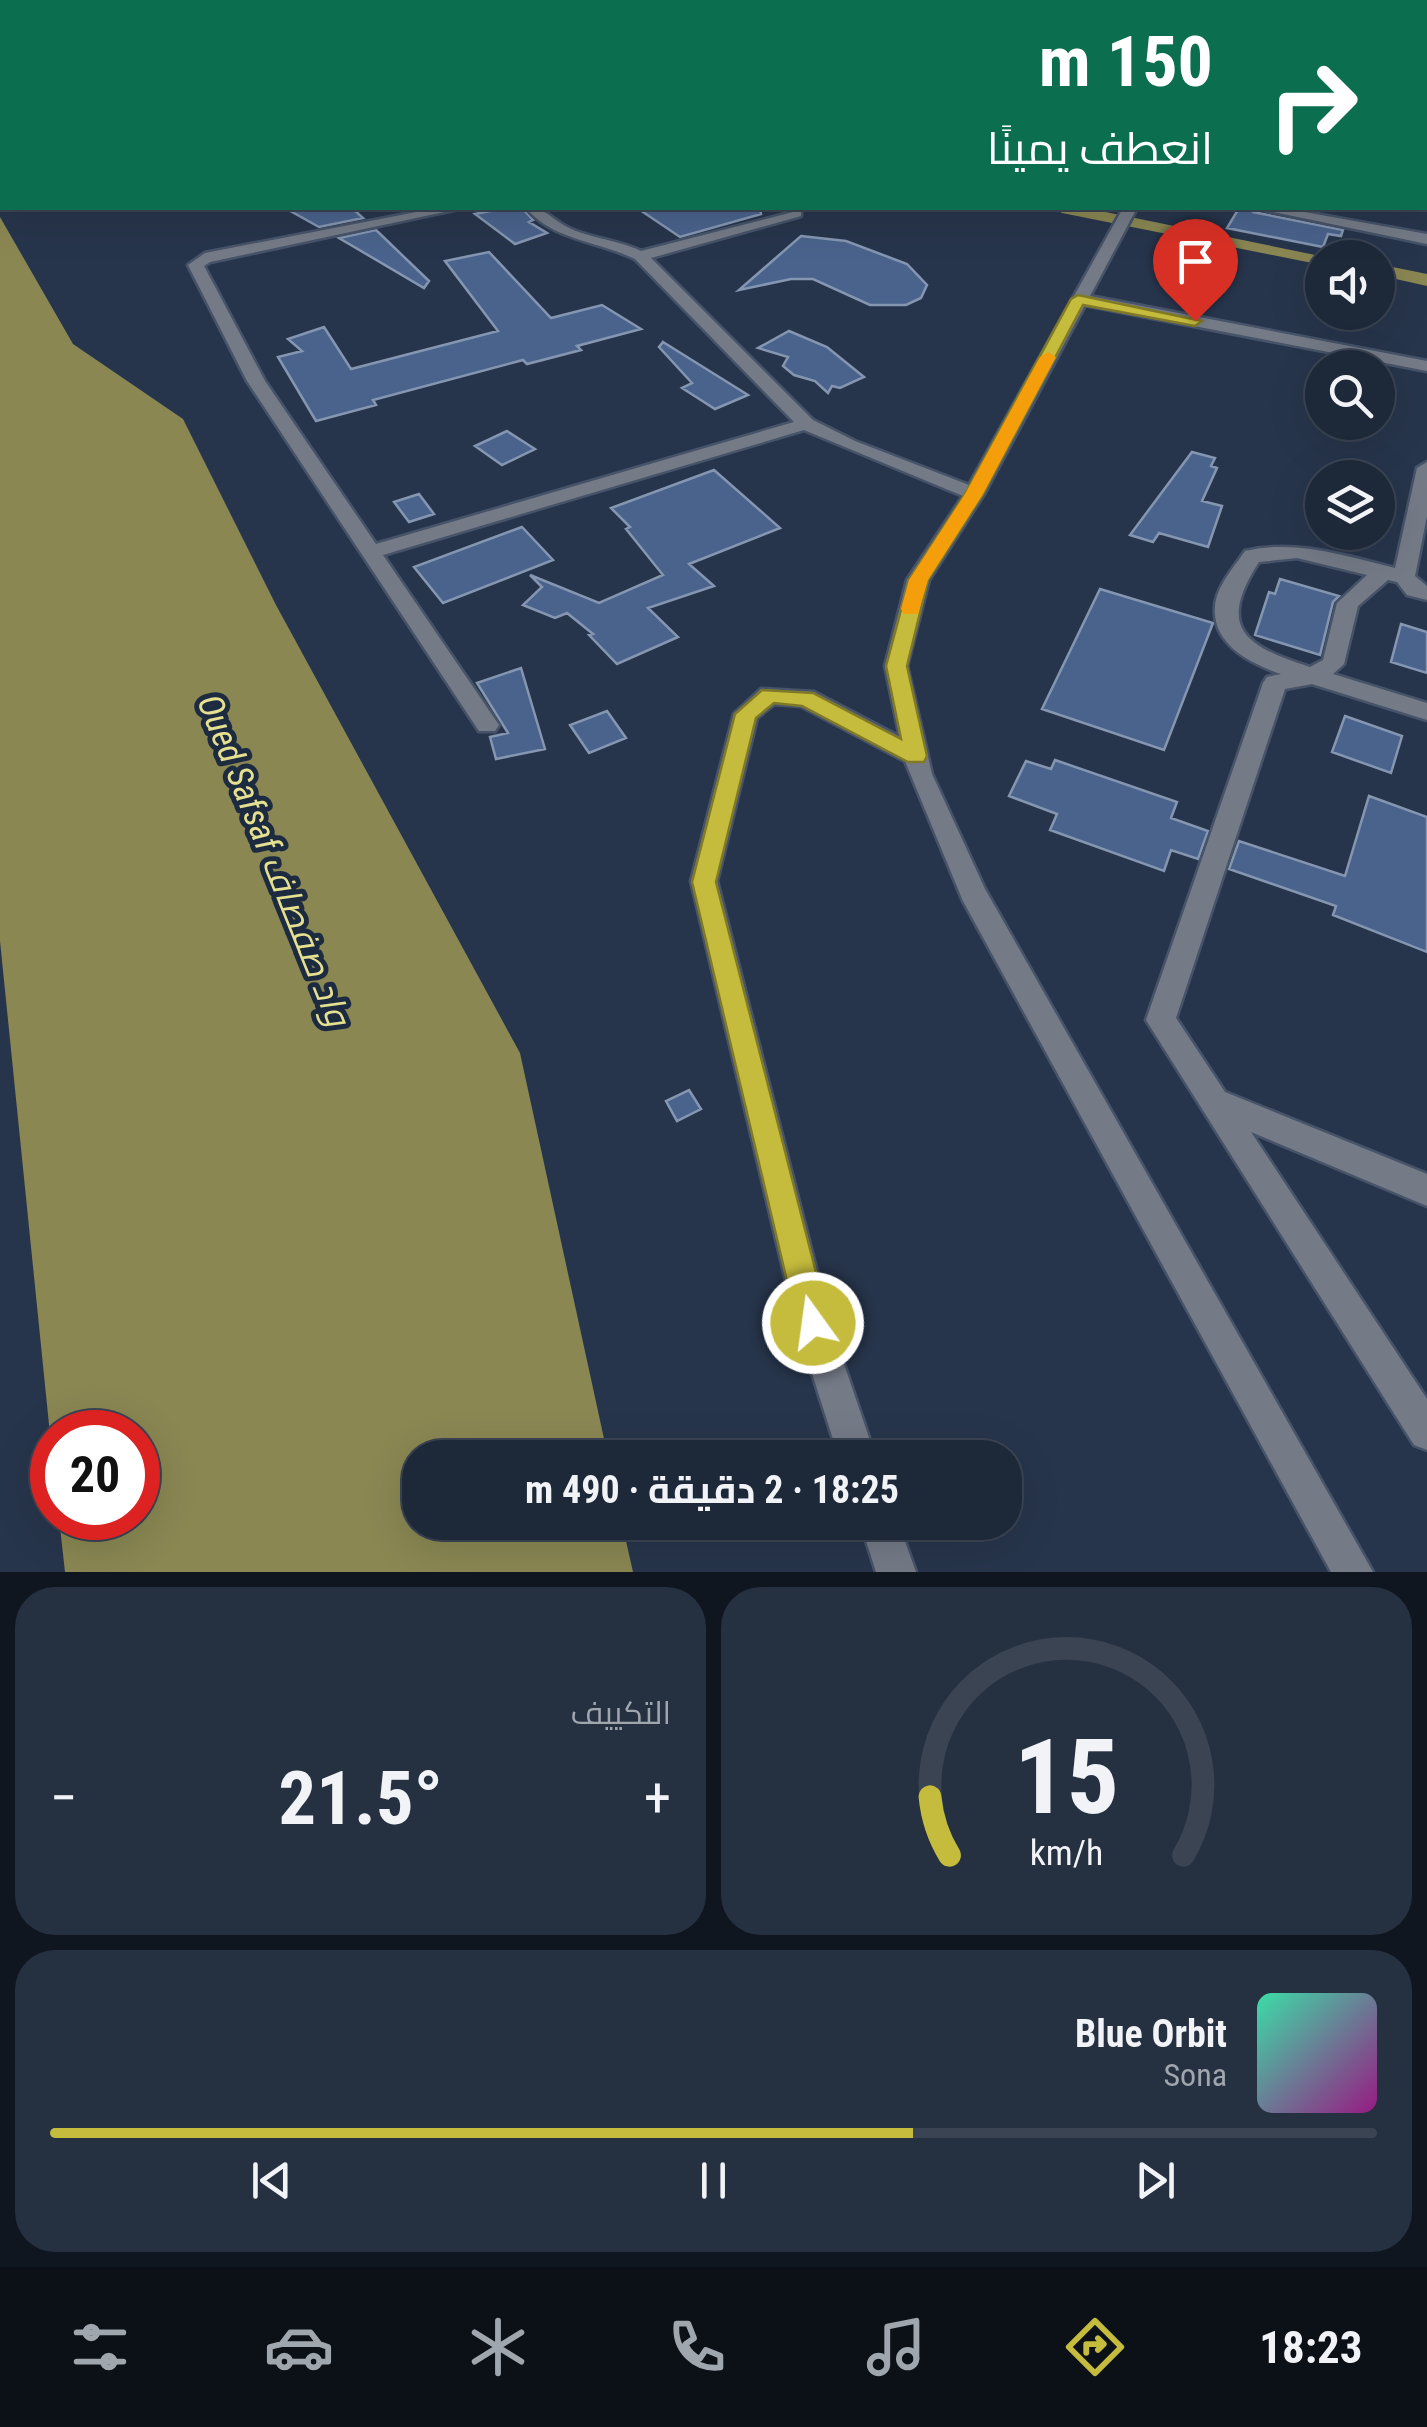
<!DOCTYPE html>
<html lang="ar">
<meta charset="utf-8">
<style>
body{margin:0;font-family:"Roboto Condensed",Cairo,sans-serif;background:#253041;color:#f1f3f6;direction:rtl;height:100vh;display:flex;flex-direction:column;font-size:38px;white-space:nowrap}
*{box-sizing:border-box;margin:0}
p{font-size:32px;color:#a0a6ae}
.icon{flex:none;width:55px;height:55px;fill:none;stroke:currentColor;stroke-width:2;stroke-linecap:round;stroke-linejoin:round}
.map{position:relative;height:1572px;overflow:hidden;direction:ltr}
.details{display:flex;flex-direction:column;gap:15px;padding:15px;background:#10161f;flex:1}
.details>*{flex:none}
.top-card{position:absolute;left:0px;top:0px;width:1428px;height:210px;box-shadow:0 10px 40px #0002,0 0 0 2px #3b4453;direction:rtl;background:#0b6e4f;color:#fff;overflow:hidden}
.buttons{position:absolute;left:1305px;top:240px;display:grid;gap:20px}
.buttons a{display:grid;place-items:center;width:90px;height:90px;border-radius:50%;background:#1d2839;box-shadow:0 10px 40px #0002,0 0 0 2px #3b4453;font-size:50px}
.speed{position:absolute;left:30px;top:1410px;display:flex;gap:20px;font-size:50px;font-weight:700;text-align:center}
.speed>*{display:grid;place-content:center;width:130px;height:130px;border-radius:50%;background:#1d2839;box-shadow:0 10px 40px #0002,0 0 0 2px #3b4453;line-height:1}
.speed .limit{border:15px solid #d22;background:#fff;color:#111}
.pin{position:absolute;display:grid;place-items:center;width:85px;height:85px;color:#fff;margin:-102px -42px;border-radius:50% 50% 50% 0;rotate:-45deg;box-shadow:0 0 10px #0007}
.pin .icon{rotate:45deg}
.me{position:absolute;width:110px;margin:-55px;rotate:346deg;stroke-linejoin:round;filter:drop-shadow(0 0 8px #0008)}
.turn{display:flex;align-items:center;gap:35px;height:210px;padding:0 50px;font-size:45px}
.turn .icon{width:130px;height:130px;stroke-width:2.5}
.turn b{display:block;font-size:70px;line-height:85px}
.big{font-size:75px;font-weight:700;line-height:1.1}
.details .widget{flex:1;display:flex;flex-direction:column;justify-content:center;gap:15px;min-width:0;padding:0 35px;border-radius:40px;background:#253041}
.details .dial{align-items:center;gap:0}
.dial svg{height:260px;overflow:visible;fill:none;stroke:#3b4453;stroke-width:7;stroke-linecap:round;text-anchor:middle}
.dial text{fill:#f1f3f6;stroke:none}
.song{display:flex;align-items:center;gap:30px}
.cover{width:120px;height:120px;border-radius:15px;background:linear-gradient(135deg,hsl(160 70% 55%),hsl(310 70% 35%))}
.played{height:10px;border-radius:5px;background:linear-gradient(90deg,#c5bc3d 65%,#3b4453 65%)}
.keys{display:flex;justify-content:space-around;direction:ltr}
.heat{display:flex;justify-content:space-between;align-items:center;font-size:55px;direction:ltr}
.details .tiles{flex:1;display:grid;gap:15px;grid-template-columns:1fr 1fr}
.widget:last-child{grid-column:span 2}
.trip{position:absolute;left:402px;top:1440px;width:620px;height:100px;border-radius:40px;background:#1d2839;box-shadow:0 10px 40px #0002,0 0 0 2px #3b4453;font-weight:700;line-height:100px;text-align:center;direction:rtl}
.dock{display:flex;height:160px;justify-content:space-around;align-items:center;background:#0c1017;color:#a0a6ae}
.dock .icon{width:70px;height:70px}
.dock .on{color:#c5bc3d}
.dock b{font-size:45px;color:#f1f3f6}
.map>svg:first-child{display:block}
.water{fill:#8a8753}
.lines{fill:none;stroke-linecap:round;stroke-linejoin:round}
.canal{fill:#8a8753;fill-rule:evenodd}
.building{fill:#4a638c;stroke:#8596b1;stroke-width:2.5}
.minor-casing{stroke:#465369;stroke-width:5}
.minor{fill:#747b87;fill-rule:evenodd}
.route{fill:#c5bc3d;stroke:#807a28;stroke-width:2.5}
.slow{fill:#f59e0b}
.labels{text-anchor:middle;stroke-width:10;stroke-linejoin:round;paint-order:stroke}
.water-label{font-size:35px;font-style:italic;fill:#e6e190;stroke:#1d2b41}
</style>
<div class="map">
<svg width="1427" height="1572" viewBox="0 0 1427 1572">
<rect width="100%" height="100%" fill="#27354c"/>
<path class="water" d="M905,0H1427V91L1425,2Z
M0,217L73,344L183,419L276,605L520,1053L608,1457L420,1458V1522L622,1523L633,1572H65L59,1518H138V1432H52V1454L0,941Z"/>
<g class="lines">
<path class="canal" d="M158,0H174L175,2H159Z
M1054,208H1086L1330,258H1322V265L1062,213Z
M1378,264L1427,274V286L1378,275Z"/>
</g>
<path class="building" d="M285,208H352L363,218L319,227Z
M505,208H522L533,220L529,222L547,233L515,244L475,214Z
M637,208H760L761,214L680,237Z
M1239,208H1250L1253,212L1343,230L1341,236L1328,234L1323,247L1227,228Z
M376,230L429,281L424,288L339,238Z
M801,236L846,241L907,264L927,285L921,298L906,305H870L813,279H791L739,290Z
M489,252L551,318L602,305L641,329L577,346L581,350L527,364L523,360L373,400L376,405L316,421L278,357L302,351L288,339L324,327L351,369L498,331L445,261Z
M789,331L827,347L864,377L840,388L832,386L828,393L815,381L794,375L783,366L788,357L758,348Z
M663,342L748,395L715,409L682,388L692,383L659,347Z
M507,431L535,449L502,465L475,446Z
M1192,452L1215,458L1211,466L1217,468L1202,501L1222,506L1208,547L1159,533L1153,542L1130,535Z
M714,470L780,528L689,564L714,586L648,608L678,637L617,664L589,635L593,634L567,613L555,618L523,605L542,587L530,575L599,603L663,575L626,529L630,527L611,508Z
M419,494L434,514L409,522L394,502Z
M522,527L553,560L443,603L414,567Z
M1280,579L1339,596L1333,602L1320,655L1255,635L1269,592L1275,594Z
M1100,589L1213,623L1164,750L1042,709Z
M1401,624L1427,632V673L1391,662Z
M521,668L545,749L496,759L490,737L508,733L477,683Z
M607,711L626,738L589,753L570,725Z
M1345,716L1402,736L1391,773L1332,752Z
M1055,760L1177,802L1171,818L1208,831L1198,859L1171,850L1164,871L1050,830L1057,814L1009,796L1026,761L1051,769Z
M1369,796L1427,817V952L1333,915L1336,906L1229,869L1239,841L1345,876Z
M689,1090L701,1109L677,1121L666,1101Z"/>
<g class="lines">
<defs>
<path id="minor" d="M559,0H569V2H559Z
M0,3H2V9H0Z
M1425,179H1427V188H1425Z
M437,208H463L210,262L204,266L265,381L376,544L794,422L635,259C598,241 552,240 526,208C544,208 548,215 562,224C584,238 617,239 641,251L801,210V216L651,258L813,420L855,441L969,485L1123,208H1137L1090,296L1427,361V371L1085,305L984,494L929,580L907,666L932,774L985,889L1373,1572H1331L963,901L905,761L801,706L774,704L757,718L717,881L830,1323L876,1458H839L796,1323L691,881L734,714L761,689L814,692L900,737L885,666L907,580L963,496L804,430L383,555L499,725L495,731H479L247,381L188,265L205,253Z
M1254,208H1282L1427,234V244Z
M1427,462V516L1415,576L1427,586V600L1407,595L1397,582L1388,580L1358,606L1344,664L1333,674L1427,703V720L1312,684L1285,689L1176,1018L1225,1092L1427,1174V1206L1251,1132L1427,1399V1450L1414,1445L1146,1020L1263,683L1267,677L1281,674C1252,664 1212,645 1215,607C1216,587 1234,567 1245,551C1295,539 1347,556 1395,568L1417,468ZM1297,558L1367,575L1337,603L1323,660L1310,667C1245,646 1216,628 1259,562Z
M860,1522H898L916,1572H876Z"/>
</defs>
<use href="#minor" class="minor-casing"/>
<use href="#minor" class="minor"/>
</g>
<path class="route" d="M1078,295L1202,321L1195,326L1083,305L983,494L928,580L907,666L927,756L924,762H908L802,706L774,703L756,718L716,882L829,1323L824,1334L813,1339L802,1334L797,1323L692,882L735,714L762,690L813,693L901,739L886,666L909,580L965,494L1071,299Z"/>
<path class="slow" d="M1048,352L1056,357L983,494L928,580L918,614H904L901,609L909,580L965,494L1040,357Z"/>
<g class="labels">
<g class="water-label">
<text transform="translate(274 860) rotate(68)" y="12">Oued Safsaf واد صفصاف</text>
</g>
</g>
</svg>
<div class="buttons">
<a><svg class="icon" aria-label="sound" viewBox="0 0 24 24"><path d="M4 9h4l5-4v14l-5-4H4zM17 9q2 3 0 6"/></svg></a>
<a><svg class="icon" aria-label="search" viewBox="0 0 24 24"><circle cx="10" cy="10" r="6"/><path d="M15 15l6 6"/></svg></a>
<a><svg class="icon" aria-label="layers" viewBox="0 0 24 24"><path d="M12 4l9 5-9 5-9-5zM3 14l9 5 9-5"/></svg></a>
</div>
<div class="speed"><div class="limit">20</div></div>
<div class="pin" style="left:1195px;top:321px;background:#d93025"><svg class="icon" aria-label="arrive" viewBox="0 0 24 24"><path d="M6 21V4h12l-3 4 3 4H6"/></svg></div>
<svg class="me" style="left:813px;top:1323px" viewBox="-20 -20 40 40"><circle r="17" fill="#c5bc3d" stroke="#fff" stroke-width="3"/><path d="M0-11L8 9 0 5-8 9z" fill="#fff"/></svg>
<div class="trip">18:25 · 2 دقيقة · 490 m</div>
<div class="top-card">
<div class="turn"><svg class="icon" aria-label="right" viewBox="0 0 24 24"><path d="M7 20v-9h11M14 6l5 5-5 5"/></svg><div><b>150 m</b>انعطف يمينًا</div></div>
</div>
</div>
<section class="details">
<div class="tiles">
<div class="widget dial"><svg viewBox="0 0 100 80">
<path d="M14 69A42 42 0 1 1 86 69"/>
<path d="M14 69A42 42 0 0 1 8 51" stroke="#c5bc3d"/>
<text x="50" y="56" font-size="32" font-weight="700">15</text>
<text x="50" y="72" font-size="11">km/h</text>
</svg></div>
<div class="widget"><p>التكييف</p>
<div class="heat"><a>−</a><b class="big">21.5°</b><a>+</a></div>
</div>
<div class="widget">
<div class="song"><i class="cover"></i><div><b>Blue Orbit</b><p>Sona</p></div></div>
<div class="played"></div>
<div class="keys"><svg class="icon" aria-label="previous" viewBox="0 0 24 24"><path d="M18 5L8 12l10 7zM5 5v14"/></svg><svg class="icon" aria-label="pause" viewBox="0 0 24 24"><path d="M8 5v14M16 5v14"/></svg><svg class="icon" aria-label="next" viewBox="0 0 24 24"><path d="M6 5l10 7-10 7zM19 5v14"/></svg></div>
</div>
</div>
</section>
<nav class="dock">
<b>18:23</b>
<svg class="icon on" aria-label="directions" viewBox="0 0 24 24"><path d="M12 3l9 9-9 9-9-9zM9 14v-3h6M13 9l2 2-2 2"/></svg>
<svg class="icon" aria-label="music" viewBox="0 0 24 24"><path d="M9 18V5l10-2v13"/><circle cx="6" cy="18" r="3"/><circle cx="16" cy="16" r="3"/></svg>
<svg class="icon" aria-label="phone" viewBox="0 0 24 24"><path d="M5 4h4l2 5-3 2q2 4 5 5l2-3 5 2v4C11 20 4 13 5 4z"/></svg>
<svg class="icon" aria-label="climate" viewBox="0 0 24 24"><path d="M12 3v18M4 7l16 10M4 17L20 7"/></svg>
<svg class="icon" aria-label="car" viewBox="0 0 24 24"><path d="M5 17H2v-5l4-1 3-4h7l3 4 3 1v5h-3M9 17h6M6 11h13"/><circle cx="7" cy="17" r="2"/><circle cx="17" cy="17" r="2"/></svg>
<svg class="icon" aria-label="filters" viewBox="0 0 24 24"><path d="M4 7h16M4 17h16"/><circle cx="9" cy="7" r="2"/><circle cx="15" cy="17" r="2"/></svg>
</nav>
